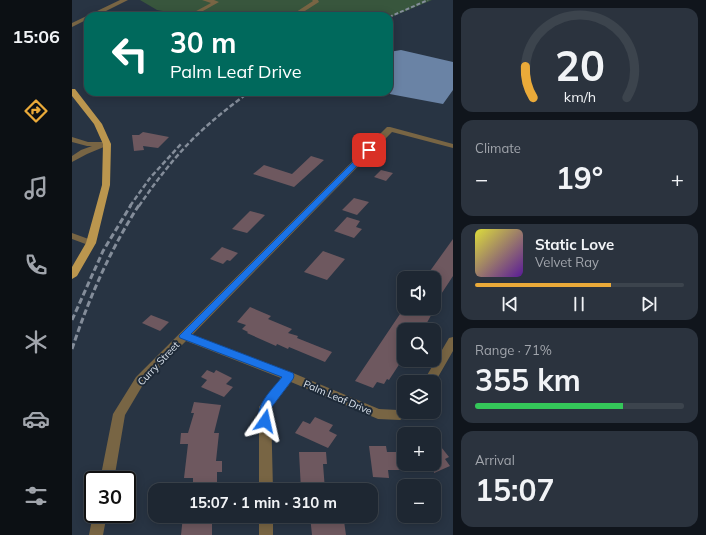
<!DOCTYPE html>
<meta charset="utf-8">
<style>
body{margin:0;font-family:Mulish,sans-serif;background:#2b333e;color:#f1f3f6;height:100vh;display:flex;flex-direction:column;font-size:15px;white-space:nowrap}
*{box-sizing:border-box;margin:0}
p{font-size:13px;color:#a1a5ac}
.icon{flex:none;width:22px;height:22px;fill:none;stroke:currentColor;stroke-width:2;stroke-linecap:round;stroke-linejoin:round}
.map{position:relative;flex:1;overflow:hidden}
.panel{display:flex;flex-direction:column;gap:8px;padding:8px;background:#10151c;width:253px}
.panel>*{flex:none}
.hud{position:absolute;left:12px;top:12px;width:309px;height:84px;border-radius:12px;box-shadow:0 2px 10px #0003,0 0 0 1px #3c444d;background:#00695c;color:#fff;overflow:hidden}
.controls{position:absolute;left:325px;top:271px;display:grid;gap:8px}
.controls a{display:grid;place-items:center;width:44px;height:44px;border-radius:8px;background:#1e2732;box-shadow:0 2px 10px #0003,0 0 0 1px #3c444d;font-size:20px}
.speed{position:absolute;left:12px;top:471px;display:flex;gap:8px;font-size:20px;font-weight:700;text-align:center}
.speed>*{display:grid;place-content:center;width:52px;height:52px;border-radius:50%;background:#1e2732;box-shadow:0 2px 10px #0003,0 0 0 1px #3c444d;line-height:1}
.speed .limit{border:2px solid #111;border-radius:6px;background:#fff;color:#111}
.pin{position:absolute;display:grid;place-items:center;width:34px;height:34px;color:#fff;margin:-17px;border-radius:8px;box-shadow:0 2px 6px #0006}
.me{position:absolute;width:44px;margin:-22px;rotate:11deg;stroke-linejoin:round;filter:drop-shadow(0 0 3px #0008)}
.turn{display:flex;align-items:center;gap:14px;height:84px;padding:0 20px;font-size:18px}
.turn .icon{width:52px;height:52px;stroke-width:2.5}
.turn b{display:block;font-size:28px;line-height:34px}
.big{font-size:30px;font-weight:700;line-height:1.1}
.panel .widget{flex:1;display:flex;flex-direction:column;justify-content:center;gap:6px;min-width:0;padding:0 14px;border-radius:12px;background:#2b333e}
.panel .dial{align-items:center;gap:0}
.dial svg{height:104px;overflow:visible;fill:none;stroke:#3c444d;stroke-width:7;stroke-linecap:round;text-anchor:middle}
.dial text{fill:#f1f3f6;stroke:none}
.song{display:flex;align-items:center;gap:12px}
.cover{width:48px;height:48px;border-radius:6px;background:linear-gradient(135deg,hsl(60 70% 55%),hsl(270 70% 35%))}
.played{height:4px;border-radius:2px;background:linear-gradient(90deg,#eaaa39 65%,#3c444d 65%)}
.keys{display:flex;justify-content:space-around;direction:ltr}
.heat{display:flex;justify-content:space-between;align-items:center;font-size:22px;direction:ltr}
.charge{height:6px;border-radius:3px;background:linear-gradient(90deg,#34c759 71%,#3c444d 0)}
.trip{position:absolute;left:76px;top:483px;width:230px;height:40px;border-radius:12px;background:#1e2732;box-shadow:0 2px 10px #0003,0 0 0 1px #3c444d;font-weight:700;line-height:40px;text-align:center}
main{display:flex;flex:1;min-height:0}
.tab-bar{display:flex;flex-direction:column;width:72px;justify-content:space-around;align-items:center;background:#0c1014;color:#a1a5ac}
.tab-bar .icon{width:28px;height:28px}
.tab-bar .selected{color:#eaaa39}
.tab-bar b{font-size:18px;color:#f1f3f6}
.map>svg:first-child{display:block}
.green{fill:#38563d}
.water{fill:#6a83a5}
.building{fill:#6e585f}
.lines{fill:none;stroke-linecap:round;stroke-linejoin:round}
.minor{fill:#786544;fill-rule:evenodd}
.major{fill:#bb964e;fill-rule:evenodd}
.rail-far2{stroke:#848d9a;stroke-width:2;stroke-dasharray:4 2;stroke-linecap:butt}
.rail-far1{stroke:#848d9a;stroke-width:2.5;stroke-dasharray:5 2.5;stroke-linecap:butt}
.rail{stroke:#848d9a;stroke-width:3;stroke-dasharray:6 3;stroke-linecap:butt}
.route{fill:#1a73e8;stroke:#114b97}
.labels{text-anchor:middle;stroke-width:4;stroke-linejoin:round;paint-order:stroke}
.street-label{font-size:10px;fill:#dae2ec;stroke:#1e2a38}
</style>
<main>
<nav class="tab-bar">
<b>15:06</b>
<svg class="icon selected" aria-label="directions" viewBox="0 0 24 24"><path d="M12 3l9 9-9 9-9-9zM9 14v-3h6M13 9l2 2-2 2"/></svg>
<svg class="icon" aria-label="music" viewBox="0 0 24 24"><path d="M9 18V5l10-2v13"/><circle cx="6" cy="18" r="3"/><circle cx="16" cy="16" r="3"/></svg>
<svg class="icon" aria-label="phone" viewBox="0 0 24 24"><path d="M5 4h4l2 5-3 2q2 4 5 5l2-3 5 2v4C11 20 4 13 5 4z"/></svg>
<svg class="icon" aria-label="climate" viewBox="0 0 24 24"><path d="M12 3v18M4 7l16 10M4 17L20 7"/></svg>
<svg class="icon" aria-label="car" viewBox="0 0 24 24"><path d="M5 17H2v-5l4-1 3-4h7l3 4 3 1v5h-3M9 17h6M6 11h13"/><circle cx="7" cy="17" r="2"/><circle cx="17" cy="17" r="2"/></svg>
<svg class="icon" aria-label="filters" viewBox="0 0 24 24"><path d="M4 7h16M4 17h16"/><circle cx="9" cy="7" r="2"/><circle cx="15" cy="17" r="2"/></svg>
</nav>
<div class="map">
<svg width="381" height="535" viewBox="0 0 381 535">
<rect width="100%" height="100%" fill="#283443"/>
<path class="green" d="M68,0H360L317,18V16H119L85,10Z"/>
<path class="water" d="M329,50L381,62V90L371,104L307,92H317V52Z"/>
<path class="building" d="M71,132L97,137L86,148L71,146L72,150L62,151L60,135H67Z
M239,156L252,160L222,187L181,174L192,165L220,174Z
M309,170L321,173L314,181L302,177Z
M282,198L297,202L285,215L270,210Z
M178,211L193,215L175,233L160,229Z
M275,217L288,221L284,227L290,229L282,238L262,231Z
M381,239V276L362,305V278H353Z
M150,247L166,253L158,261L155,260L151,264L138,259Z
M251,251L273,259L255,280L232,272Z
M178,307L199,316L196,319L220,329L216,333L226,336L225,338L260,352L253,362L217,347L216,349L205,344L204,346L175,333L176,332L170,329L174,325L165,322Z
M332,308H363L351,330H332V357L317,380L315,379L312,384L305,382L301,388L283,381Z
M79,315L97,322L88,331L70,323Z
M135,370L142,373L144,370L160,378L154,384L161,387L152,397L129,387L135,380L129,377Z
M122,402L149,405L142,433H147L144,461H150V472H145V483L121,484V478H112L116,444H108L109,433H116L122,413H119Z
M243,417L261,425L257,431L265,435L256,448L223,433L231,421L238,424Z
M362,438L377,457L373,459L378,466L362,473Z
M297,446H314L315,452H326L329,470H316L317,478L301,477Z
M227,452H254L255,464H251L253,490H229Z
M111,516H134V523H140V535H109Z
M238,516H262V522L272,521L274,535H240Z"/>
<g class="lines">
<path class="minor" d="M48,0H56L24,16H16V19L0,27V23Z
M130,0H142L147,2L122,16H115L139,3Z
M240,0H246L247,2L225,16H218L241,1Z
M315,127H318L381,144V148L320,132L120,335L221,373L307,409L326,410L332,407V412H338L336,415L328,420L306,419L219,382L199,408L201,490H187V407L209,378L114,341L72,383L53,415L42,480H28L41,414L64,377Z
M0,137L16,142H35L39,144L15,154L0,162V156L9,150L20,146H15L0,142Z
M0,233L22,241L24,243L19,246L0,239Z
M381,337V351L362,384V382H351L377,338Z
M21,514H35L31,535H17Z
M187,516H201V535H187Z"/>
<path class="major" d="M0,89H3L30,124L39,144L38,185L24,243L5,276L0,279V267L14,243L30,185L31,144L22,124L0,96Z"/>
<path class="rail-far2" d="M317,17L356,0"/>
<path class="rail-far1" d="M58,206L78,178L109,144
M67,206C82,184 98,163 116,144C135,124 156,108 177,92"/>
<path class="rail" d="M0,320L31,251L59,205
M0,349C17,298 38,250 67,205"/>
</g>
<path class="route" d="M297,148L300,150L299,152L119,334L221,373L222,376L221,379L199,408V421L197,424L193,425L189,424C180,407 200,390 210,377L108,338L107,336L294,149Z"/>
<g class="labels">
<g class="street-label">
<text transform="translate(86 363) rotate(-47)" y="4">Curry Street</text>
<text transform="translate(266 397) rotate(23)" y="4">Palm Leaf Drive</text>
</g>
</g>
</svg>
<div class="controls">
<a><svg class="icon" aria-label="sound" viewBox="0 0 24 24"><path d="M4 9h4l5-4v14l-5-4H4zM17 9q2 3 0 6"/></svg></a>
<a><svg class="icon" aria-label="search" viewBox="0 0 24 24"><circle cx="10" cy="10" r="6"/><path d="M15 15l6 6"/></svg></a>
<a><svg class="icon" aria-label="layers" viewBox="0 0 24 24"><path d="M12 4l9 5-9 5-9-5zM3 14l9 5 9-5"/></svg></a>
<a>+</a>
<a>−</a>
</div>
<div class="speed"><div class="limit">30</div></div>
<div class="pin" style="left:297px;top:150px;background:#d93025"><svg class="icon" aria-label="arrive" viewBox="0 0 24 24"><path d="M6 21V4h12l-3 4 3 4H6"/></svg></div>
<svg class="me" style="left:193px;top:421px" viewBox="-20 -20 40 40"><path d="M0-17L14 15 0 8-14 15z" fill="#1a73e8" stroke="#fff" stroke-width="4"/></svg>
<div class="trip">15:07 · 1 min · 310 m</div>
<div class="hud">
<div class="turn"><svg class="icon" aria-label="left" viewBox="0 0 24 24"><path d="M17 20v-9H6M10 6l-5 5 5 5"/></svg><div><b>30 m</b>Palm Leaf Drive</div></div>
</div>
</div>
<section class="panel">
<div class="widget dial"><svg viewBox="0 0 100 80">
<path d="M14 69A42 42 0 1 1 86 69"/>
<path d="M14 69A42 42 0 0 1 8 45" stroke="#eaaa39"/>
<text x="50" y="56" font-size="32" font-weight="700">20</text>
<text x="50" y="72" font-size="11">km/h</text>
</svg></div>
<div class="widget"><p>Climate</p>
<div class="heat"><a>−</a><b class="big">19°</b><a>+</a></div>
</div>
<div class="widget">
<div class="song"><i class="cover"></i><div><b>Static Love</b><p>Velvet Ray</p></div></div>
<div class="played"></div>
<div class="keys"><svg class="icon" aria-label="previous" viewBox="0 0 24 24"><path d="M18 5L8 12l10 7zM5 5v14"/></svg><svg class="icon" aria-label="pause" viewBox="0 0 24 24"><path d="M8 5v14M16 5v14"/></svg><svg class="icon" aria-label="next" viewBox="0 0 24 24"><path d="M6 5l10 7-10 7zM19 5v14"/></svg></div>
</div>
<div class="widget"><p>Range · 71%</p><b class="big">355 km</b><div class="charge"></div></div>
<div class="widget"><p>Arrival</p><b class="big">15:07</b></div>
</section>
</main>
